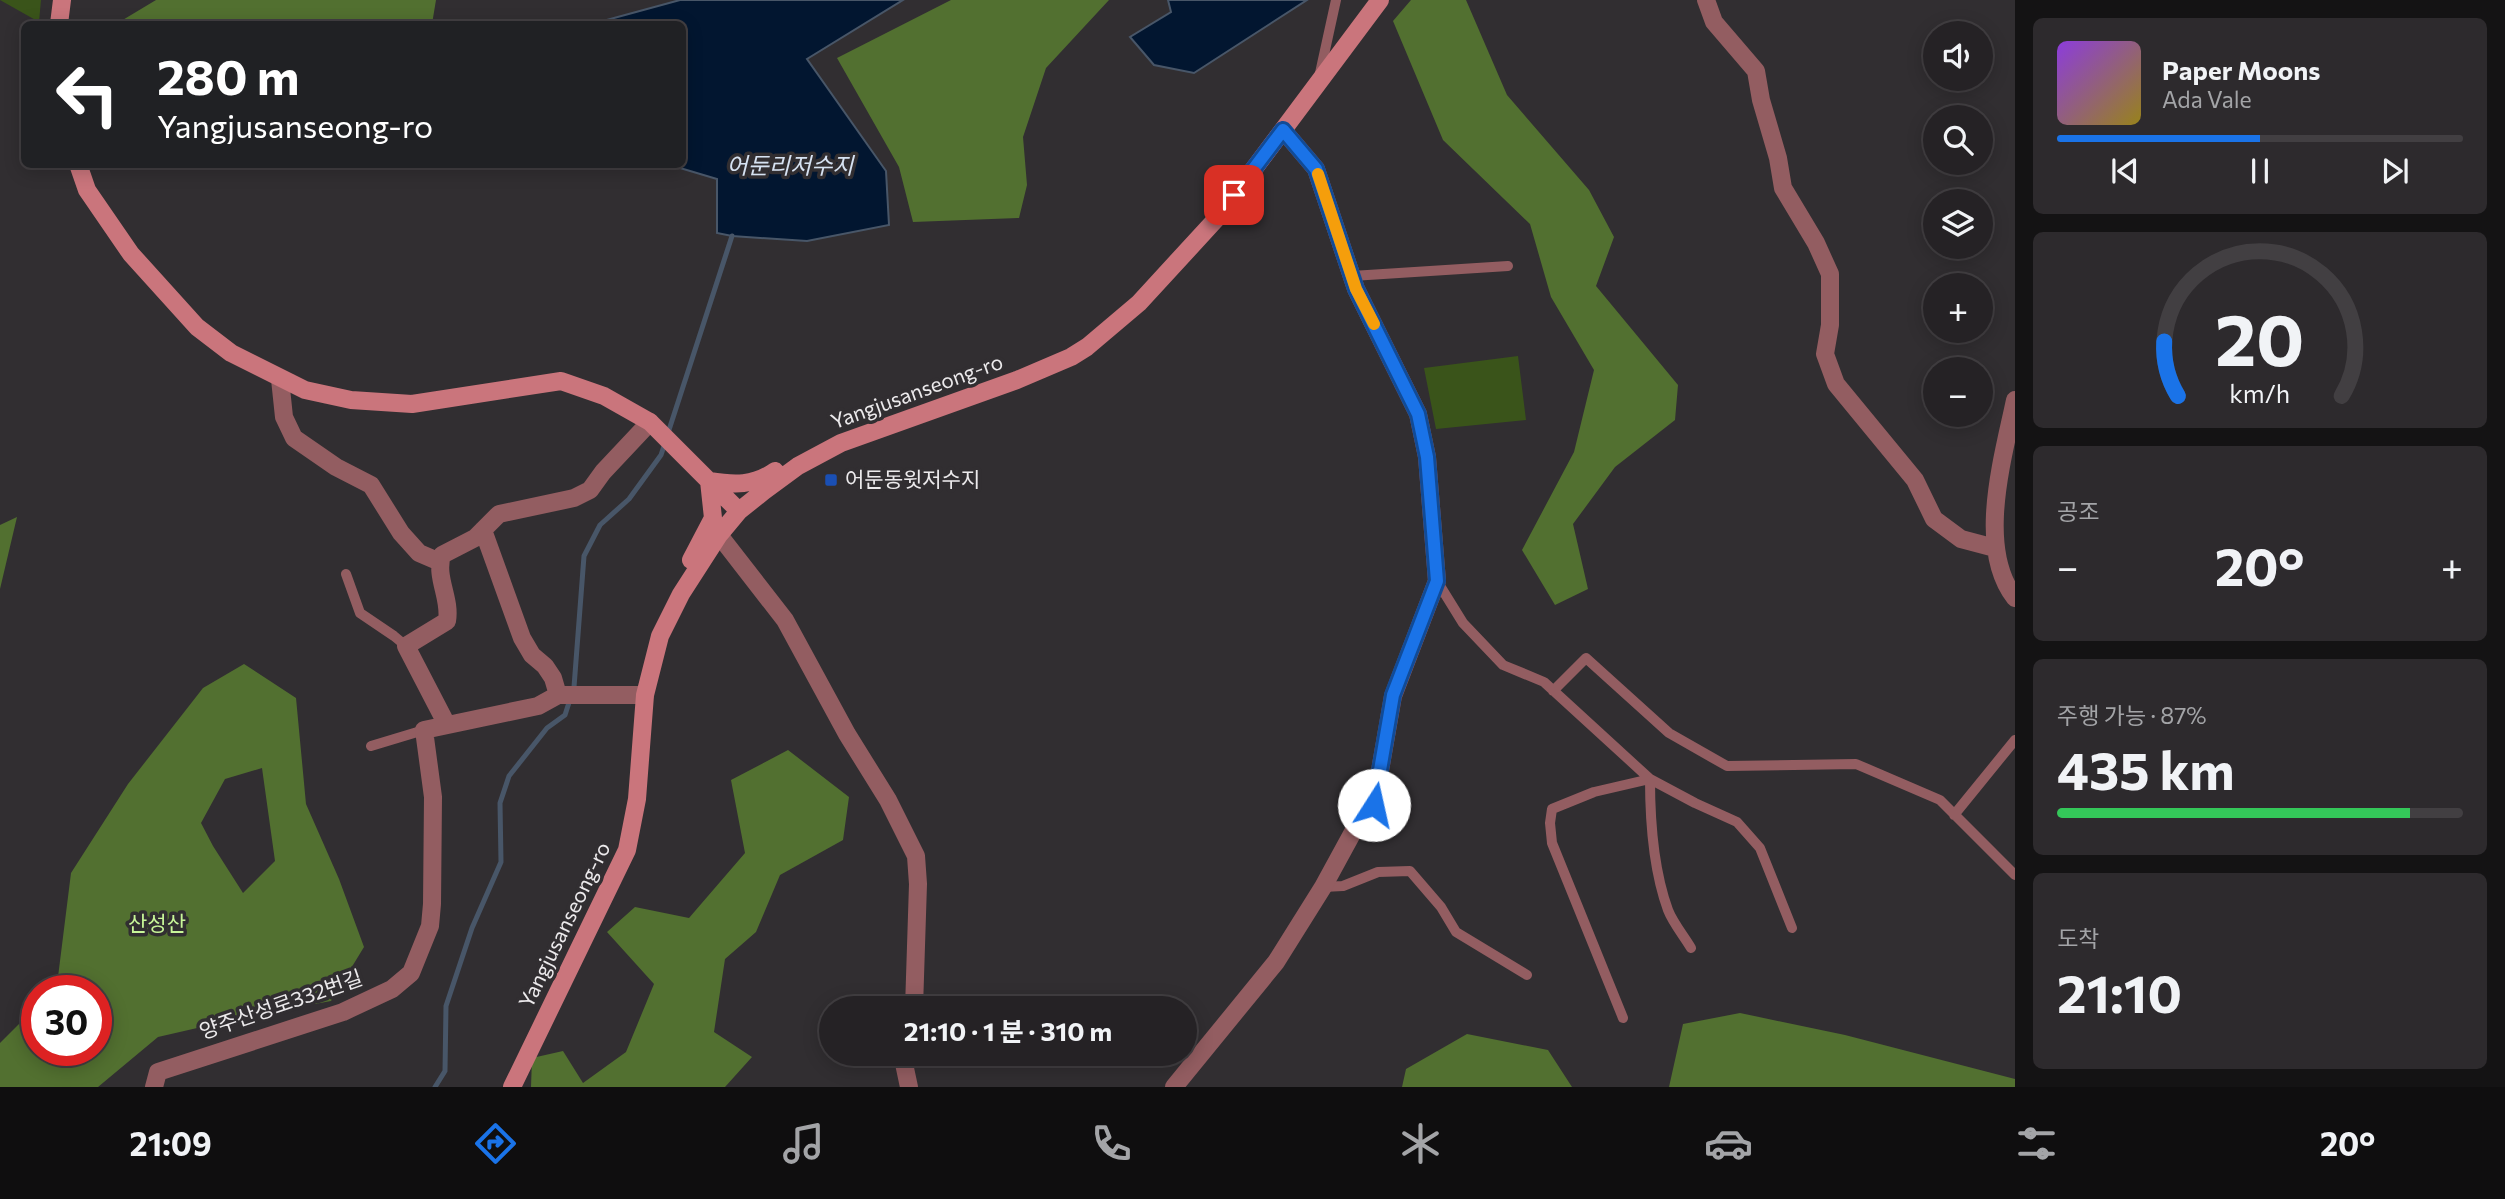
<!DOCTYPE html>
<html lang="ko">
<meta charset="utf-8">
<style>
body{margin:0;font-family:Commissioner,"Noto Sans KR",sans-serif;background:#2d2a2d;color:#f1f3f6;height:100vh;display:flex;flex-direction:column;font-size:26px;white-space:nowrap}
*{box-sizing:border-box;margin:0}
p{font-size:23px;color:#a3a4a7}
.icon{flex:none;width:38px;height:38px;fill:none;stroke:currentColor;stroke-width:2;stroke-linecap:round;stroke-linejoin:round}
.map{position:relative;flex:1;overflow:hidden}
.panel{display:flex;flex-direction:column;gap:18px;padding:18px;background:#141314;width:490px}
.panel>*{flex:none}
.top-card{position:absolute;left:21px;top:21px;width:665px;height:147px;border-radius:10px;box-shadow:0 4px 18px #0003,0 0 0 2px #423f42;background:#202124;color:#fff;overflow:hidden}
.controls{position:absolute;left:1923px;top:21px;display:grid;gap:14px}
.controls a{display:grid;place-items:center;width:70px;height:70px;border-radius:50%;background:#252225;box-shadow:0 4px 18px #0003,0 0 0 2px #423f42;font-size:35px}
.speed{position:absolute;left:21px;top:975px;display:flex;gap:14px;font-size:35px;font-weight:700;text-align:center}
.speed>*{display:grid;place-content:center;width:91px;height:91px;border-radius:50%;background:#252225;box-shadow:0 4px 18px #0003,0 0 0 2px #423f42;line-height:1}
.speed .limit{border:10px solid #d22;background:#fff;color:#111}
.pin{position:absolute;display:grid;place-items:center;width:60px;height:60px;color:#fff;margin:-30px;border-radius:14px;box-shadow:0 4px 10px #0006}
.me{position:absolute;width:77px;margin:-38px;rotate:10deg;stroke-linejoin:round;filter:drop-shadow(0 0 5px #0008)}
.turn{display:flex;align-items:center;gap:24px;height:147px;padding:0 21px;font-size:32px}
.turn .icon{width:91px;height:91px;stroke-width:2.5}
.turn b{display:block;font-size:49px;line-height:60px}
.big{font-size:52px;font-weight:700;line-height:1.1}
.panel .card{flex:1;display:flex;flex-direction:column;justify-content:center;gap:10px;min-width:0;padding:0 24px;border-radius:10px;background:#2d2a2d}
.panel .dial{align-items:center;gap:0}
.dial svg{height:182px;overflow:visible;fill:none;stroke:#423f42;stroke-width:7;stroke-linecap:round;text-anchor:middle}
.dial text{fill:#f1f3f6;stroke:none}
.song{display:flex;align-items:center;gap:21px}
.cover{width:84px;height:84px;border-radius:10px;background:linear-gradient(135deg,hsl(270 70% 55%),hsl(50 70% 35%))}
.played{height:7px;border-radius:4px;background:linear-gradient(90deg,#1a73e8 50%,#423f42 50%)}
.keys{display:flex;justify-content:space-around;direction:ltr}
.heat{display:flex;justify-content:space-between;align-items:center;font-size:38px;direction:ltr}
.charge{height:10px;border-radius:5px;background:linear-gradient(90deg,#34c759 87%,#423f42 0)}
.trip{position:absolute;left:819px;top:996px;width:378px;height:70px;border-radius:35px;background:#252225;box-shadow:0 4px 18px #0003,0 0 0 2px #423f42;font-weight:700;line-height:70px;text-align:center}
.dock{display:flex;height:112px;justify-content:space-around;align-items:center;background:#0f0e0f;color:#a3a4a7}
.dock .icon{width:49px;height:49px}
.dock .current{color:#1a73e8}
.dock b{font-size:32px;color:#f1f3f6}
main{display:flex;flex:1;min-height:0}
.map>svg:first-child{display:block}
.green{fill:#3a541a}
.forest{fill:#527030;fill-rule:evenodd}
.water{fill:#021630;stroke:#485668;stroke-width:2}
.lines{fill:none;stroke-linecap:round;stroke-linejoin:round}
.stream{stroke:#485668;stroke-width:5}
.lane{stroke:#935d61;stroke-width:10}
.street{stroke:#935d61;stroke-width:18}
.secondary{stroke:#ca757c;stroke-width:18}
.route-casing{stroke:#114b97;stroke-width:18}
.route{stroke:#1a73e8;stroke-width:12}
.slow{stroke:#f59e0b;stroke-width:12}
.transit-dot{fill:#1a4fb4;stroke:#312e31;stroke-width:2.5}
.labels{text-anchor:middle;stroke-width:7;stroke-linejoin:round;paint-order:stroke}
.street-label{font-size:21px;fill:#eceaec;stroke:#312e31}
.poi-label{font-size:21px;fill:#eceaec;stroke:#312e31;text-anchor:start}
.park-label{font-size:21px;fill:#c8f699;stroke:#312e31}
.water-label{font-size:23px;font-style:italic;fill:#d6e2f2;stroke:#312e31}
</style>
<main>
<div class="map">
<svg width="2015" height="1087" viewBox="0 0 2015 1087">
<rect width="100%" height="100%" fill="#312e31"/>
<path class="green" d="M0,0H41L39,22Z
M1518,356L1526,420L1436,429L1424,368Z"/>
<path class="forest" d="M156,0H436L432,24H116Z
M951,0H1109L1046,68L1023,137L1027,185L1019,218L913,222L899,167L837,58Z
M1411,0H1466L1507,95L1589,190L1614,237L1596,286L1678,385L1675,420L1615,467L1573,524L1588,589L1555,605L1522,550L1574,452L1594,370L1551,297L1530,224L1443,140L1393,21Z
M17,517L0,589V525Z
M244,664L296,698L306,804L339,879L364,947L331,1001L245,1017L158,1037L98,1087H0V1043L37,1006V1050H96V990H52L57,985L71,873L128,784L203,688ZM262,768L275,861L243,893L213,846L201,823L225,779Z
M788,750L849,797L843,840L780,875L756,932L725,959L714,1032L752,1057L725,1087H531L532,1058L563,1051L583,1083L626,1052L654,984L607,932L635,907L689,918L745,853L731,780Z
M1740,1013L1845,1035L2015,1079V1087H1669L1683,1024Z
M1467,1034L1548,1050L1572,1087H1402L1406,1069Z"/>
<path class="water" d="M680,0H903L807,59L886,171L889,225L807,241L732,236L717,233V179L670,165L682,164V24H592Z
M1168,0H1307L1194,73L1154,65L1130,37L1171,12Z"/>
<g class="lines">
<path class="stream" d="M668,433L732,236
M435,1087L445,1071L446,1006L472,928L501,862L500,803L509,776L547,728L565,715L574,687L584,556L600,525L629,499L661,455L665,443"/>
<path class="lane" d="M1320,73L1336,0
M1352,276L1508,266
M346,574L360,613L394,636L406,646
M1437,581L1463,623L1503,665L1544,682L1650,779L1695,803L1737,822L1760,848L1792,928
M1553,691L1586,658L1669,733L1727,766L1856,764L1940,800L2015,875
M371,746L424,730
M1650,779C1650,822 1653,869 1668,910C1673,923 1684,936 1691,948
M1954,815L2015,740
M1323,887L1343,886L1378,872L1410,871L1441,907L1456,932L1527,975
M1623,1018L1552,843L1550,823L1552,809L1594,792L1650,779"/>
<path class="street" d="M1706,0L1714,22L1756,71L1761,100L1778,158L1783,188L1816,243L1830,274V325L1825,354L1836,384L1915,480L1934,519L1961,539L1995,548
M280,379L284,417L294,438L336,467L371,485L401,533L419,553L440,562
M2015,400C2003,458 1976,548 2015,598
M483,530L522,638L532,655L545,666L553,678L558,695
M719,535L785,620L847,734L888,800L916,856L918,884L914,1008
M447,725L406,646L447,621C451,598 435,578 442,555L475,538L499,514L574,498L590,490L603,472L650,422
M902,1054L909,1087
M154,1087L158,1072L343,1012L392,989L411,973L430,926L432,904L433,797L424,730L538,706L558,695H645
M1174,1087L1276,962L1323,887L1353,832L1374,805L1393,696L1437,581L1427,457L1418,414L1356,289L1316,169L1283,130"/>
<path class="secondary" d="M59,24L62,0
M78,164L87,190L131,254L197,327L231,353L305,390L351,400L412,404L561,381L604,396L650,422L739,511
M691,560L713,518L709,481C734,485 754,486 775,471
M512,1087L627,850L637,799L645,695L660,636L681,594L719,535L739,511L764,491L798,466L841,443L1017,380L1071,357L1087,347L1139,303L1218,217L1380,0"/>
</g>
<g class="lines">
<defs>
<path id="route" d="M1234,195L1283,130L1316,169L1356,289L1418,414L1427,457L1437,581L1393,695L1374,805"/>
</defs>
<use href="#route" class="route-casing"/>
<use href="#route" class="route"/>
<path class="slow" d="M1318,174L1356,289L1374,324"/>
</g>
<rect class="transit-dot" x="824" y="473" width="14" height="14" rx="3.5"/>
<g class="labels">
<g class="street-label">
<text transform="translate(917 392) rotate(-20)" y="7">Yangjusanseong-ro</text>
<text transform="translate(565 925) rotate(-64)" y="7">Yangjusanseong-ro</text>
<text transform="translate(281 1005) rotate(-19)" y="7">양주산성로332번길</text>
</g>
<g class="poi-label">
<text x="845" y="487">어둔동윗저수지</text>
</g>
<g class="park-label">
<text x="157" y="931">산성산</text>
</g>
<g class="water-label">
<text x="790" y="174">어둔리저수지</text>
</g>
</g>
</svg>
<div class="controls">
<a><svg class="icon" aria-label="sound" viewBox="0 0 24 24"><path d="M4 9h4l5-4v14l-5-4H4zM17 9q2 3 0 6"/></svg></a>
<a><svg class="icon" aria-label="search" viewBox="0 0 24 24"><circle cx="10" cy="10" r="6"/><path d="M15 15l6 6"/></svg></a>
<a><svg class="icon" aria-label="layers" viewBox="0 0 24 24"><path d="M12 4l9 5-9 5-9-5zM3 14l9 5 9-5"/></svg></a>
<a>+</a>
<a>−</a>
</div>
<div class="speed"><div class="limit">30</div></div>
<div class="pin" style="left:1234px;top:195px;background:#d93025"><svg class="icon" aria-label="arrive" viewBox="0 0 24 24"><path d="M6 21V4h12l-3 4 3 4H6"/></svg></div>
<svg class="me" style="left:1374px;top:805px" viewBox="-20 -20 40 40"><circle r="19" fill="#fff"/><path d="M0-13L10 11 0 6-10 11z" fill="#1a73e8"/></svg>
<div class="trip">21:10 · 1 분 · 310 m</div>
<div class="top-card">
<div class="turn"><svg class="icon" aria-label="left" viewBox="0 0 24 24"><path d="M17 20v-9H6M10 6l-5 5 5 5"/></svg><div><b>280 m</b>Yangjusanseong-ro</div></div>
</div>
</div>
<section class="panel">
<div class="card">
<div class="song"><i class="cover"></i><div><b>Paper Moons</b><p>Ada Vale</p></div></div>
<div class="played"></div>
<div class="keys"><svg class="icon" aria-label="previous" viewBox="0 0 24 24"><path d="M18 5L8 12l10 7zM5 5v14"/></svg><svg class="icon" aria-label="pause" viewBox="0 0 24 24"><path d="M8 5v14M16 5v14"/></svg><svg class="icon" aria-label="next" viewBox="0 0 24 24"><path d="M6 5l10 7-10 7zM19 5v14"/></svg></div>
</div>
<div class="card dial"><svg viewBox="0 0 100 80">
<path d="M14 69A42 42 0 1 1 86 69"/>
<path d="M14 69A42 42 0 0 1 8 45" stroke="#1a73e8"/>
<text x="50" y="56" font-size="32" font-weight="700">20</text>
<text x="50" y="72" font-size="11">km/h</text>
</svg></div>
<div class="card"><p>공조</p>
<div class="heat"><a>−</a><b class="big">20°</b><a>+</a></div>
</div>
<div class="card"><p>주행 가능 · 87%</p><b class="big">435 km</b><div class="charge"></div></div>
<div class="card"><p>도착</p><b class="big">21:10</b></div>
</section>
</main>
<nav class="dock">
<b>21:09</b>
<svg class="icon current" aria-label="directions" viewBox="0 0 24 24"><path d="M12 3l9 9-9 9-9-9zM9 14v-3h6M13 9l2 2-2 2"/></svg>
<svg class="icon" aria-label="music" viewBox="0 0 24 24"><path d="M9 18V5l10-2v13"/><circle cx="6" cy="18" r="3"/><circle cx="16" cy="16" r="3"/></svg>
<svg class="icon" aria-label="phone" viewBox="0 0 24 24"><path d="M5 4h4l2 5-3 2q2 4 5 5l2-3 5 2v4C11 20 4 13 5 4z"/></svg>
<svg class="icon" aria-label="climate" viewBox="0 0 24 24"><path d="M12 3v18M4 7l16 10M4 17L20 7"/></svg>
<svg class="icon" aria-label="car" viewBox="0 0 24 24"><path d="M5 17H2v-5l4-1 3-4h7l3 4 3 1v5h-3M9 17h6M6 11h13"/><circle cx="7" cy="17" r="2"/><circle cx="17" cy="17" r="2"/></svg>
<svg class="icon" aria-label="filters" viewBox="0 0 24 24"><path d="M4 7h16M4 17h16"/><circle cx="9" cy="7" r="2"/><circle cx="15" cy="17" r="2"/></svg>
<b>20°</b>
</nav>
